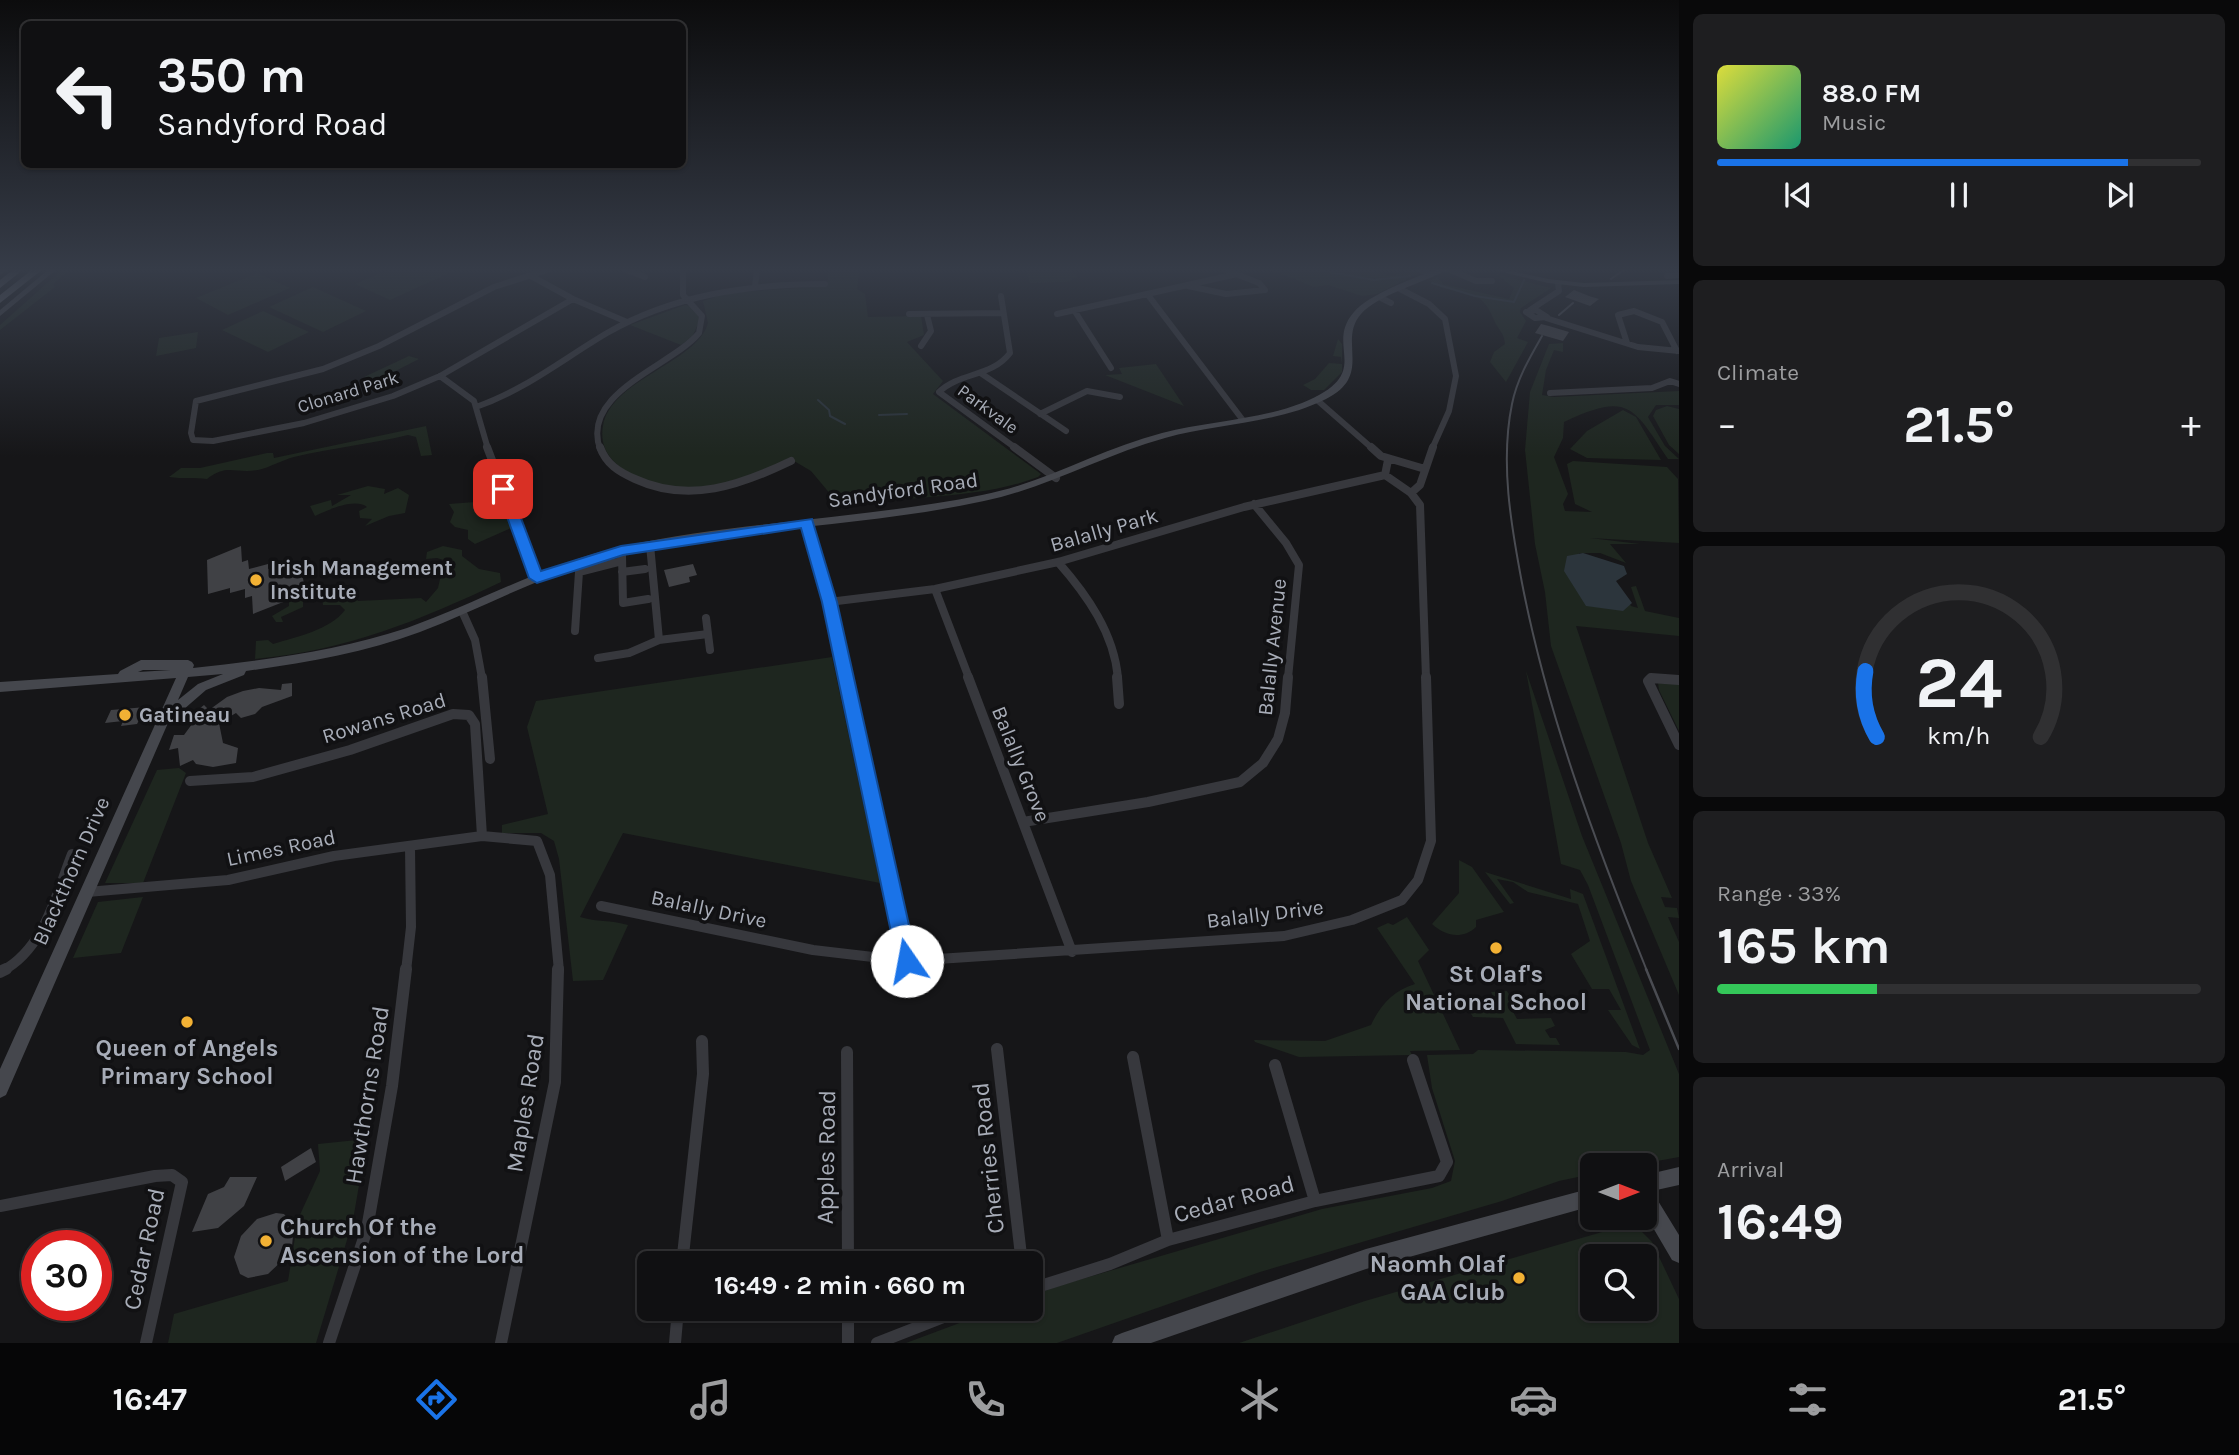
<!DOCTYPE html>
<meta charset="utf-8">
<style>
body{margin:0;font-family:Karla,sans-serif;background:#1e1e20;color:#f1f3f6;height:100vh;display:flex;flex-direction:column;font-size:26px;white-space:nowrap}
*{box-sizing:border-box;margin:0}
p{font-size:23px;color:#9c9d9f}
.icon{flex:none;width:38px;height:38px;fill:none;stroke:currentColor;stroke-width:2;stroke-linecap:round;stroke-linejoin:round}
.map{position:relative;flex:1;overflow:hidden}
.panel{display:flex;flex-direction:column;gap:14px;padding:14px;background:#09090a;width:560px}
.panel>*{flex:none}
.guide{position:absolute;left:21px;top:21px;width:665px;height:147px;border-radius:10px;box-shadow:0 2px 5px #0004,0 0 0 2px #303032;background:#101012;color:#f1f3f6;overflow:hidden}
.needle{width:46px;rotate:90deg}
.tools{position:absolute;left:1580px;top:1153px;display:grid;gap:14px}
.tools a{display:grid;place-items:center;width:77px;height:77px;border-radius:10px;background:#101012;box-shadow:0 2px 5px #0004,0 0 0 2px #303032;font-size:35px}
.speed{position:absolute;left:21px;top:1230px;display:flex;gap:14px;font-size:35px;font-weight:700;text-align:center}
.speed>*{display:grid;place-content:center;width:91px;height:91px;border-radius:50%;background:#101012;box-shadow:0 2px 5px #0004,0 0 0 2px #303032;line-height:1}
.speed .limit{border:10px solid #d22;background:#fff;color:#111}
.pin{position:absolute;display:grid;place-items:center;width:60px;height:60px;color:#fff;margin:-30px;border-radius:14px;box-shadow:0 4px 10px #0006}
.me{position:absolute;width:77px;margin:-38px;rotate:348deg;stroke-linejoin:round;filter:drop-shadow(0 0 5px #0008)}
.turn{display:flex;align-items:center;gap:24px;height:147px;padding:0 21px;font-size:32px}
.turn .icon{width:91px;height:91px;stroke-width:2.5}
.turn b{display:block;font-size:49px;line-height:60px}
.big{font-size:52px;font-weight:700;line-height:1.1}
.panel .tile{flex:1;display:flex;flex-direction:column;justify-content:center;gap:10px;min-width:0;padding:0 24px;border-radius:10px;background:#1e1e20}
.panel .dial{align-items:center;gap:0}
.dial svg{height:182px;overflow:visible;fill:none;stroke:#303032;stroke-width:7;stroke-linecap:round;text-anchor:middle}
.dial text{fill:#f1f3f6;stroke:none}
.song{display:flex;align-items:center;gap:21px}
.cover{width:84px;height:84px;border-radius:10px;background:linear-gradient(135deg,hsl(60 70% 55%),hsl(160 70% 35%))}
.played{height:7px;border-radius:4px;background:linear-gradient(90deg,#1a73e8 85%,#303032 85%)}
.keys{display:flex;justify-content:space-around;direction:ltr}
.heat{display:flex;justify-content:space-between;align-items:center;font-size:38px;direction:ltr}
.charge{height:10px;border-radius:5px;background:linear-gradient(90deg,#34c759 33%,#303032 0)}
.trip{position:absolute;left:637px;top:1251px;width:406px;height:70px;border-radius:10px;background:#101012;box-shadow:0 2px 5px #0004,0 0 0 2px #303032;font-weight:700;line-height:70px;text-align:center}
.tabs{display:flex;height:112px;justify-content:space-around;align-items:center;background:#060607;color:#9c9d9f}
.tabs .icon{width:49px;height:49px}
.tabs .current{color:#1a73e8}
.tabs b{font-size:32px;color:#f1f3f6}
main{display:flex;flex:1;min-height:0}
.map>svg:first-child{display:block}
.green{fill:#1e261f;fill-rule:evenodd}
.water{fill:#2c353c}
.lines{fill:none;stroke-linecap:round;stroke-linejoin:round}
.stream{stroke:#2c353c;stroke-width:2}
.building{fill:#404145}
.street-far3{stroke:#37383d;stroke-width:6}
.street-far2{stroke:#37383d;stroke-width:8}
.street-far1{stroke:#37383d;stroke-width:10}
.street{stroke:#37383d;stroke-width:12}
.secondary{fill:#45474d;fill-rule:evenodd}
.highway{fill:#63666e;fill-rule:evenodd}
.tram-far1{stroke:#4a4c52;stroke-width:2}
.tram{stroke:#4a4c52;stroke-width:2.5}
.route{fill:#1a73e8;stroke:#114b97;stroke-width:2}
.poi-dot{fill:#f2b134;stroke:#111113;stroke-width:2.5}
.labels{text-anchor:middle;stroke-width:7;stroke-linejoin:round;paint-order:stroke}
.far-street-label{font-size:18px;fill:#a8adb8;stroke:#111113}
.street-label{font-size:21px;fill:#a8adb8;stroke:#111113}
.poi-label{font-size:21px;font-weight:bold;fill:#a8adb8;stroke:#111113;text-anchor:start}
.near-poi-label{font-size:24px;font-weight:bold;fill:#a8adb8;stroke:#111113}
.near-street-label{font-size:24px;fill:#a8adb8;stroke:#111113}
</style>
<main>
<div class="map">
<svg width="1679" height="1343" viewBox="0 0 1679 1343">
<rect width="100%" height="100%" fill="#161618"/>
<path class="green" d="M63,269H71L53,284L55,287L0,330V325Z
M390,269H458L390,300L355,284Z
M828,269H850L859,273L857,289L865,294L868,317L921,316L924,335L907,342L943,381L933,394L1041,474L1038,477C975,501 907,494 842,508L811,471L789,458C777,465 764,475 751,479C734,484 705,492 687,490C654,487 595,470 603,426C611,379 697,363 708,323L703,301L727,293L828,286Z
M1025,269H1068L1078,276L1068,282L1030,283Z
M1269,269H1366L1392,276L1412,269L1419,273L1377,294L1362,296L1328,285L1314,287Z
M257,273L290,288L228,315L196,298Z
M1496,274L1551,288L1521,308L1520,312L1526,321L1517,338L1528,342L1506,382L1490,362L1494,352L1505,344C1504,332 1498,330 1494,320C1478,278 1451,300 1429,280L1438,277L1443,284L1509,299L1514,288Z
M313,287L366,311L323,332L269,307Z
M685,305L695,307L700,320L692,337L681,345L630,325Z
M263,311L309,332L268,352L222,330Z
M198,332L196,348L156,356L159,338Z
M1338,339L1342,344V372L1324,390H1311L1303,385L1315,379L1329,363L1342,364L1341,357L1333,356Z
M1563,343V352L1554,350L1546,370L1542,395L1554,397L1679,391V405H1656L1648,417L1665,446L1679,459H1668C1633,407 1629,391 1564,422L1563,438L1554,457L1568,494L1563,504L1565,511L1592,512L1575,504L1567,464L1573,461L1667,467L1678,479L1679,543L1590,538L1640,544H1610L1626,563L1600,553H1579L1577,569L1620,588L1631,606L1638,608L1631,587L1636,586L1645,611L1679,618V636L1576,626L1648,843L1672,898L1661,897L1665,907L1677,908L1679,918L1668,917L1679,942V995L1631,881L1621,843L1551,646L1545,592L1535,544L1525,450L1530,392L1549,344Z
M409,356L419,359L374,382L364,377Z
M1156,364L1184,406L1105,375L1122,374L1119,368Z
M1667,406L1679,409V454L1669,445L1653,416L1656,410Z
M1623,410L1636,417L1661,460L1587,458L1570,449L1587,431Z
M426,426L432,455L421,456L416,437L408,435C370,444 332,448 294,457C282,460 271,467 258,470C235,474 227,463 207,479C194,477 183,479 169,477L181,468H200L267,453H273L274,458Z
M368,486L385,489L384,494L398,488L409,495L405,513L389,516L365,526L372,519L360,518L359,511L367,507C355,498 330,509 315,516L310,506L331,500L332,506L351,495H337Z
M501,500L511,528L475,544L468,539V530L455,527L450,522L454,512L449,504Z
M443,546L462,550V556L479,569L500,573L501,582C418,621 348,650 255,659L256,641L268,640L273,644C296,637 330,630 345,610L340,605H323L322,598L303,601V607L281,617L283,622H276L272,616L289,606V602C306,594 324,583 345,585L358,601L421,598L426,602L438,588L440,579L456,564L437,558L426,559L427,552Z
M832,657L880,883L623,833L580,917C596,922 611,920 628,925L603,980L573,981L559,859L554,841L541,833H502V825L548,814L527,727L536,701Z
M1526,671L1582,836L1679,1074V1157L1635,1165L1592,1166V1174L1559,1181L1502,1201L1260,1272L1057,1343H906L997,1309H1031V1296L1058,1286L1322,1209L1432,1188L1451,1181L1455,1161L1432,1088L1427,1055L1473,1054L1478,1050L1626,1052L1643,1055L1650,1050L1588,885L1580,870L1561,864Z
M1658,683L1679,684V731L1659,690Z
M179,768L186,773L143,883H105L157,770Z
M1459,860L1472,867L1504,912L1476,920V927C1462,940 1445,936 1432,924L1459,893Z
M1485,872L1571,899L1570,889L1583,894L1640,1049L1632,1045L1608,1010H1621L1609,989H1592L1571,954L1590,941L1578,904L1528,892L1513,882L1497,879L1514,903L1510,904Z
M143,897L121,953L73,958L98,902Z
M1407,917L1429,950L1418,961L1460,1050L1410,1051L1412,1055L1299,1057L1255,1042L1254,1040L1325,1041L1371,1025C1381,1004 1393,991 1415,984L1377,928L1388,923L1393,925Z
M1507,991L1516,1007L1511,1008L1517,1019L1551,1018L1555,1026L1545,1030L1550,1038H1556L1560,1045L1516,1044L1503,1018L1473,1017L1468,1009L1499,1008L1491,992Z
M367,1139L353,1220L316,1343H168L174,1314L288,1281L298,1219L320,1171L318,1144Z
M1633,1223L1652,1242L1679,1299V1343H1239L1365,1301ZM1592,1256H1645V1309H1592Z"/>
<path class="water" d="M1583,553L1624,566L1627,574L1616,581L1632,603L1623,611L1586,606L1564,571L1567,556Z"/>
<g class="lines">
<path class="stream" d="M1313,269L1374,280L1410,276
M1528,272L1529,269
M1432,283L1475,296L1514,302L1524,280
M818,400L829,410L830,416L845,424
M879,415L907,414"/>
</g>
<path class="building" d="M1574,290L1589,296L1599,299L1590,306L1565,297Z
M1541,324L1549,326L1569,332L1563,341L1535,333Z
M241,546L242,562L248,560L249,569L268,564V569L273,567L274,575L283,573L284,576L302,571L304,585L300,586L301,595L253,614L252,596L245,598V589L230,593V588L208,594L207,560Z
M693,564L697,575L689,577L690,582L669,587L664,570Z
M292,683V696L262,707L255,714L241,718L236,713L219,723L223,743L238,748L236,763L213,767L196,764L193,760L180,766L178,748L169,750L174,735H184L195,720L188,718L204,705L209,710L227,697L243,691L259,688L281,690L282,684Z
M146,707L137,724L121,726L123,721L105,723L111,710Z
M311,1148L316,1162L285,1181L281,1167Z
M230,1177H257L244,1206L218,1228L192,1232L208,1194L224,1187Z
M276,1213L284,1214L294,1226L292,1246L286,1257L268,1274L248,1278L240,1274L234,1257L241,1236L257,1219Z"/>
<g class="lines">
<path class="street-far3" d="M550,269L494,287L379,346L323,369L196,401L191,433L193,440L213,441L304,423L393,396L440,376L573,299
M624,269L645,277
M1418,269L1430,274
M1448,269L1476,281H1492
M531,276L573,299L627,322
M1667,276L1679,275
M755,286L757,269
M1188,286L1226,294L1265,290L1259,283L1223,269
M1400,289L1429,304L1445,319L1456,376L1449,411L1432,449
M1148,295L1242,419
M1001,296L1010,353C992,377 960,372 939,392L1017,449
M1381,298L1391,303
M1074,310L1111,368
M1530,310L1559,291L1558,283
M1536,310L1547,317L1535,318L1526,312Z
M909,314L1003,313
M1057,314L1237,274
M1546,318L1638,347L1679,351
M1627,343L1618,315L1634,311L1662,322L1677,351
M921,346L931,331L927,315
M982,374L1066,431
M440,376L474,401L488,449
M1550,393L1652,388L1670,381L1679,384
M1317,400L1373,449
M476,407C525,390 563,359 607,333C673,295 749,284 825,284
M1040,414L1087,391L1120,397
M600,449C580,392 672,366 699,333L702,316L683,295V269"/>
<path class="street-far2" d="M487,447L537,578
M600,447C606,464 619,472 635,479C689,504 741,485 791,461
M1014,447L1056,478
M1371,447L1381,456L1425,469
M1388,460L1385,475L1411,493L1420,505L1426,678
M1411,493L1420,485L1433,447
M1254,504L1286,543L1299,565L1288,678
M807,523L846,678
M650,545L659,640
M622,556L623,603L648,599
M1058,562C1087,595 1114,633 1118,678
M622,572L645,569
M935,589L969,678
M829,602L935,589L1058,562L1244,507L1385,475
M462,611L475,640L482,678
M706,618L710,650
M575,631L579,572L622,561
M598,658L629,653L659,640L708,634
M1651,678H1656"/>
<path class="street-far1" d="M482,677L490,759
M845,677L907,961
M968,677L1072,952
M1117,677L1119,704
M1679,680L1651,678L1648,681L1679,745
M190,781L253,777L350,750L453,714L469,715L475,724L482,836
M1023,822L1148,802L1240,782L1263,763L1278,739L1285,713L1288,677
M87,892L228,880L334,856L482,836L537,841L550,875L559,971
M601,906L813,950L907,961L1284,936L1352,920L1402,900L1418,880L1431,841L1426,677
M2,971C44,949 56,895 72,854
M406,971L411,927L410,847"/>
<path class="street" d="M0,972L6,969
M997,1049L1022,1264
M847,1052L848,1264
M1133,1057L1168,1240
M1275,1065L1315,1201
M0,1206L155,1176L172,1175L182,1182L146,1343
M682,1264L703,1074L702,1041
M1031,1289L1110,1264L1168,1240L1315,1201L1439,1176L1447,1162L1413,1060
M848,1309V1343
M329,1343L367,1229L392,1086L406,969
M501,1343L555,1082L558,969
M675,1343L678,1309
M877,1343L964,1309"/>
<path class="secondary" d="M0,269H9L0,275Z
M49,269H57L0,316V310Z
M1439,269H1449C1426,282 1377,295 1361,314C1337,341 1374,375 1326,399C1276,424 1218,423 1165,438C1103,455 1047,488 984,501C865,527 742,527 624,554C552,569 488,606 420,632C364,653 304,663 246,671L244,675L206,690L168,723L6,1095L0,1098V1069L176,678L0,692V682L118,674L120,671L141,660H188L192,662L194,665L193,668C265,660 338,651 407,628C480,602 547,563 624,546C742,521 864,519 982,495C1045,483 1100,449 1162,433C1208,421 1258,420 1302,403C1377,373 1323,347 1354,312C1368,295 1417,276 1439,269ZM143,670H171L138,672ZM223,674L198,684L178,700L188,677Z
M1490,269H1502L1548,279L1584,283L1679,280V284L1584,287L1548,283Z
M1679,1167V1185L1652,1191L1679,1235V1263L1672,1260L1645,1214V1175Z
M1592,1188V1206L1366,1269L1151,1343H1112L1115,1336L1122,1333L1366,1249Z"/>
<path class="highway" d="M14,269H24L0,288V280Z
M33,269H43L0,303V295Z"/>
<path class="tram-far1" d="M1611,279L1625,269
M1559,315L1573,303
M1542,336C1530,357 1517,379 1512,404C1500,462 1511,525 1522,583C1548,717 1596,844 1647,971"/>
<path class="tram" d="M1646,969L1679,1049"/>
</g>
<linearGradient id="sky" x2="0" y2="1"><stop stop-color="#0c0c0d"/><stop offset="0.59" stop-color="#363c48"/><stop offset="1" stop-color="#363c48" stop-opacity="0"/></linearGradient>
<rect width="1679" height="457" fill="url(#sky)"/>
<path class="route" d="M503,485L510,489L541,571L621,546L812,519L837,602L917,961L914,968L907,971L899,968L897,961L822,602L801,528L623,555L537,583L529,578L497,489Z"/>
<g class="poi-dot">
<circle cx="256" cy="580" r="7"/>
<circle cx="125" cy="715" r="7"/>
<circle cx="1496" cy="948" r="7"/>
<circle cx="187" cy="1022" r="7"/>
<circle cx="266" cy="1241" r="7"/>
<circle cx="1519" cy="1278" r="7"/>
</g>
<g class="labels">
<g class="far-street-label">
<text transform="translate(348 392) rotate(-17)" y="6">Clonard Park</text>
<text transform="translate(988 409) rotate(36)" y="6">Parkvale</text>
</g>
<g class="street-label">
<text transform="translate(903 490) rotate(-8)" y="7">Sandyford Road</text>
<text transform="translate(1104 530) rotate(-16)" y="7">Balally Park</text>
<text transform="translate(1272 647) rotate(-84)" y="7">Balally Avenue</text>
<text transform="translate(384 718) rotate(-17)" y="7">Rowans Road</text>
<text transform="translate(1021 764) rotate(68)" y="7">Balally Grove</text>
<text transform="translate(281 848) rotate(-12)" y="7">Limes Road</text>
<text transform="translate(71 871) rotate(-66)" y="7">Blackthorn Drive</text>
<text transform="translate(709 909) rotate(12)" y="7">Balally Drive</text>
<text transform="translate(1265 914) rotate(-7)" y="7">Balally Drive</text>
</g>
<g class="poi-label">
<text x="270" y="575">Irish Management<tspan x="270" dy="24">Institute</tspan></text>
<text x="139" y="722">Gatineau</text>
</g>
<g class="near-poi-label">
<text x="1496" y="982">St Olaf's<tspan x="1496" dy="28">National School</tspan></text>
<text x="187" y="1056">Queen of Angels<tspan x="187" dy="28">Primary School</tspan></text>
<text x="280" y="1235" text-anchor="start">Church Of the<tspan x="280" dy="28">Ascension of the Lord</tspan></text>
<text x="1505" y="1272" text-anchor="end">Naomh Olaf<tspan x="1505" dy="28">GAA Club</tspan></text>
</g>
<g class="near-street-label">
<text transform="translate(367 1095) rotate(-81)" y="8">Hawthorns Road</text>
<text transform="translate(525 1103) rotate(-81)" y="8">Maples Road</text>
<text transform="translate(826 1157) rotate(-89)" y="8">Apples Road</text>
<text transform="translate(988 1158) rotate(-96)" y="8">Cherries Road</text>
<text transform="translate(1234 1199) rotate(-15)" y="8">Cedar Road</text>
<text transform="translate(144 1249) rotate(-78)" y="8">Cedar Road</text>
</g>
</g>
</svg>
<div class="tools">
<a><svg class="needle" viewBox="-14 -14 28 28"><path d="M0-13l5 13h-10z" fill="#e53935"/><path d="M0 13l5-13h-10z" fill="#9c9d9f"/></svg></a>
<a><svg class="icon" aria-label="search" viewBox="0 0 24 24"><circle cx="10" cy="10" r="6"/><path d="M15 15l6 6"/></svg></a>
</div>
<div class="speed"><div class="limit">30</div></div>
<div class="pin" style="left:503px;top:489px;background:#d93025"><svg class="icon" aria-label="arrive" viewBox="0 0 24 24"><path d="M6 21V4h12l-3 4 3 4H6"/></svg></div>
<svg class="me" style="left:907px;top:961px" viewBox="-20 -20 40 40"><circle r="19" fill="#fff"/><path d="M0-13L10 11 0 6-10 11z" fill="#1a73e8"/></svg>
<div class="trip">16:49 · 2 min · 660 m</div>
<div class="guide">
<div class="turn"><svg class="icon" aria-label="left" viewBox="0 0 24 24"><path d="M17 20v-9H6M10 6l-5 5 5 5"/></svg><div><b>350 m</b>Sandyford Road</div></div>
</div>
</div>
<section class="panel">
<div class="tile">
<div class="song"><i class="cover"></i><div><b>88.0 FM</b><p>Music</p></div></div>
<div class="played"></div>
<div class="keys"><svg class="icon" aria-label="previous" viewBox="0 0 24 24"><path d="M18 5L8 12l10 7zM5 5v14"/></svg><svg class="icon" aria-label="pause" viewBox="0 0 24 24"><path d="M8 5v14M16 5v14"/></svg><svg class="icon" aria-label="next" viewBox="0 0 24 24"><path d="M6 5l10 7-10 7zM19 5v14"/></svg></div>
</div>
<div class="tile"><p>Climate</p>
<div class="heat"><a>−</a><b class="big">21.5°</b><a>+</a></div>
</div>
<div class="tile dial"><svg viewBox="0 0 100 80">
<path d="M14 69A42 42 0 1 1 86 69"/>
<path d="M14 69A42 42 0 0 1 9 40" stroke="#1a73e8"/>
<text x="50" y="56" font-size="32" font-weight="700">24</text>
<text x="50" y="72" font-size="11">km/h</text>
</svg></div>
<div class="tile"><p>Range · 33%</p><b class="big">165 km</b><div class="charge"></div></div>
<div class="tile"><p>Arrival</p><b class="big">16:49</b></div>
</section>
</main>
<nav class="tabs">
<b>16:47</b>
<svg class="icon current" aria-label="directions" viewBox="0 0 24 24"><path d="M12 3l9 9-9 9-9-9zM9 14v-3h6M13 9l2 2-2 2"/></svg>
<svg class="icon" aria-label="music" viewBox="0 0 24 24"><path d="M9 18V5l10-2v13"/><circle cx="6" cy="18" r="3"/><circle cx="16" cy="16" r="3"/></svg>
<svg class="icon" aria-label="phone" viewBox="0 0 24 24"><path d="M5 4h4l2 5-3 2q2 4 5 5l2-3 5 2v4C11 20 4 13 5 4z"/></svg>
<svg class="icon" aria-label="climate" viewBox="0 0 24 24"><path d="M12 3v18M4 7l16 10M4 17L20 7"/></svg>
<svg class="icon" aria-label="car" viewBox="0 0 24 24"><path d="M5 17H2v-5l4-1 3-4h7l3 4 3 1v5h-3M9 17h6M6 11h13"/><circle cx="7" cy="17" r="2"/><circle cx="17" cy="17" r="2"/></svg>
<svg class="icon" aria-label="filters" viewBox="0 0 24 24"><path d="M4 7h16M4 17h16"/><circle cx="9" cy="7" r="2"/><circle cx="15" cy="17" r="2"/></svg>
<b>21.5°</b>
</nav>
